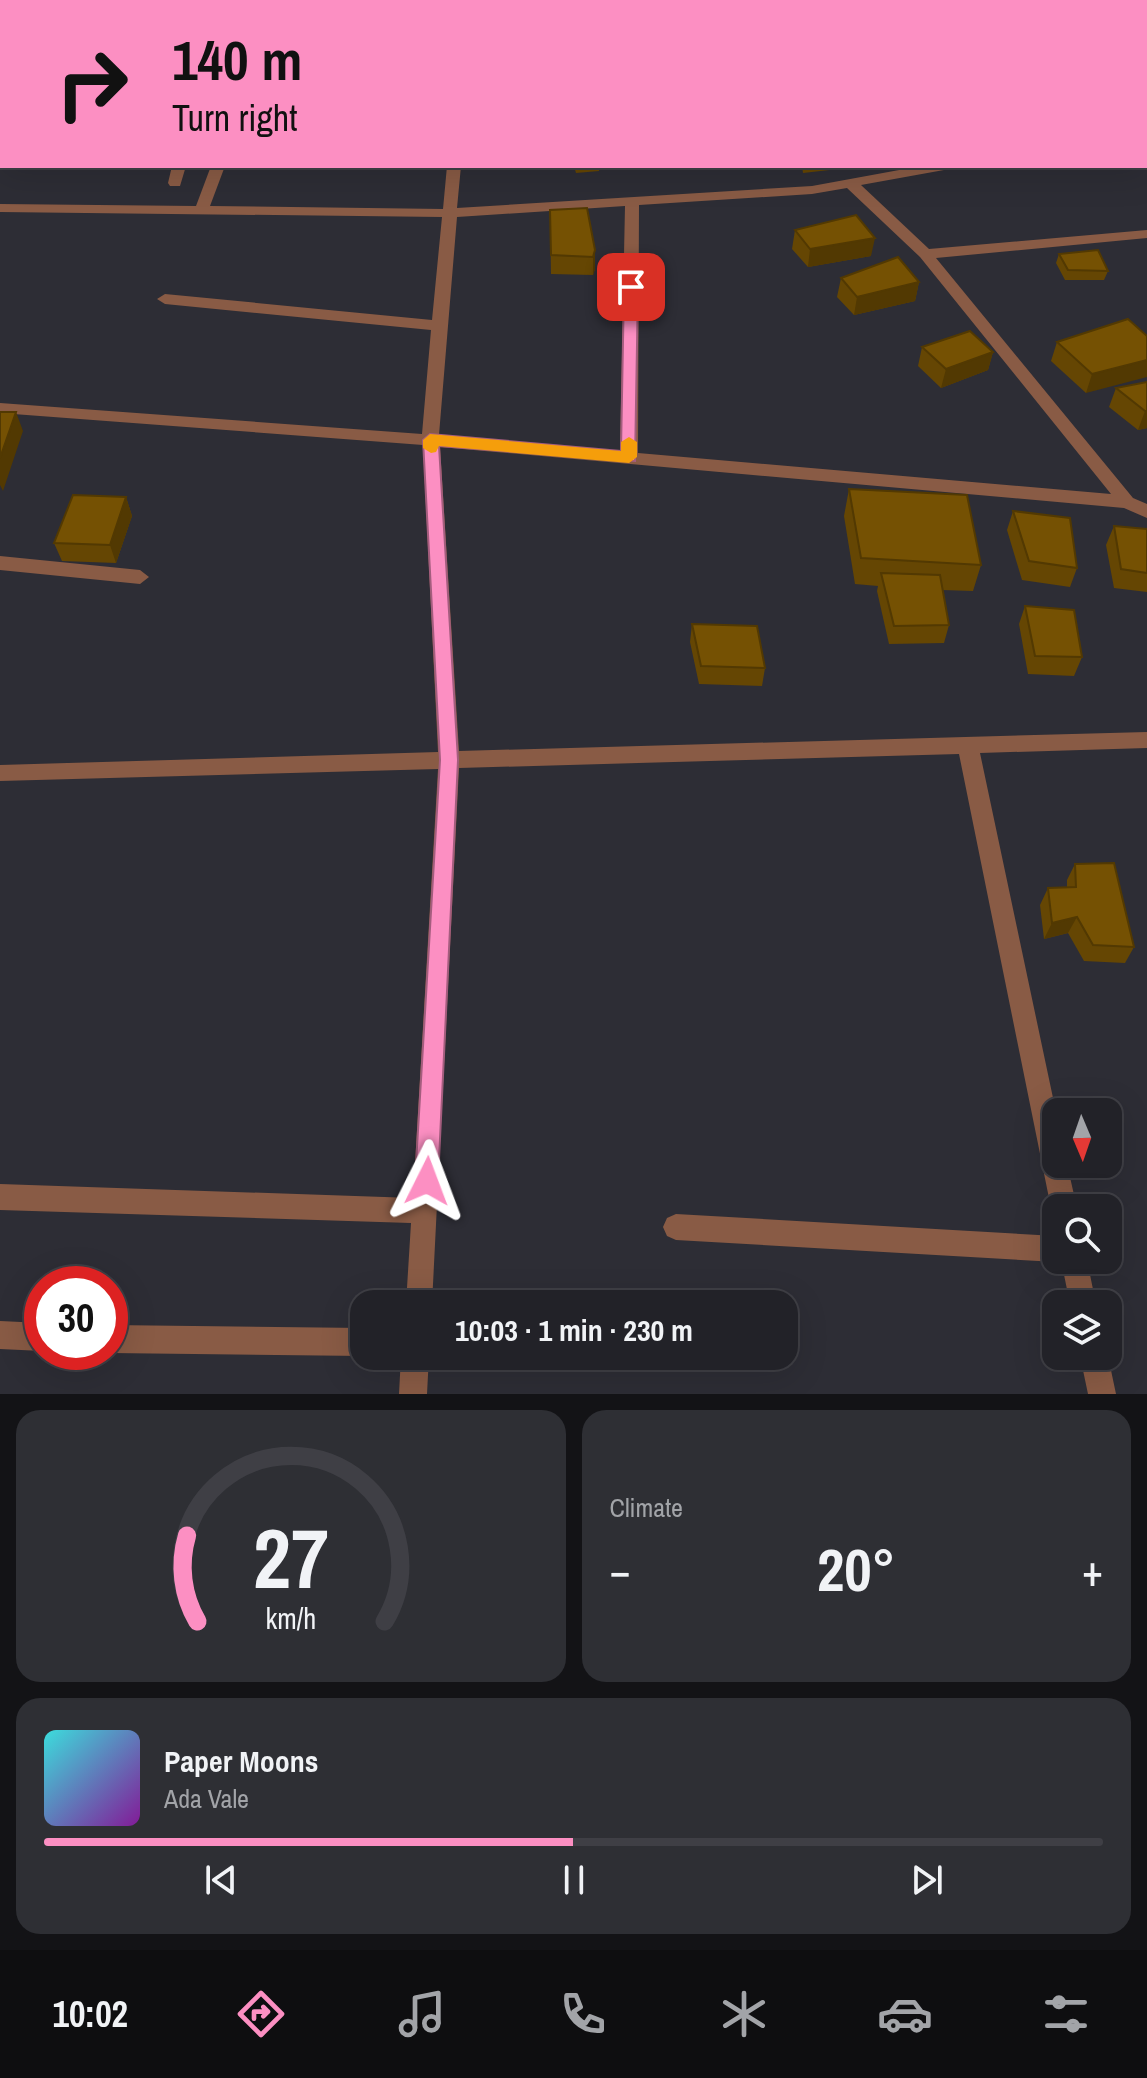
<!DOCTYPE html>
<meta charset="utf-8">
<style>
body{margin:0;font-family:"Archivo Narrow",sans-serif;background:#2e2f34;color:#f1f3f6;height:100vh;display:flex;flex-direction:column;font-size:30px;white-space:nowrap}
*{box-sizing:border-box;margin:0}
p{font-size:26px;color:#a2a4a8}
.icon{flex:none;width:44px;height:44px;fill:none;stroke:currentColor;stroke-width:2;stroke-linecap:round;stroke-linejoin:round}
.map{position:relative;height:1394px;overflow:hidden}
.panel{display:flex;flex-direction:column;gap:16px;padding:16px;background:#131316;flex:1}
.panel>*{flex:none}
.top-card{position:absolute;left:0px;top:0px;width:1148px;height:168px;box-shadow:0 8px 32px #0002,0 0 0 2px #3f3f45;background:#fc8fc2;color:#111;overflow:hidden}
.needle{width:52px;rotate:178deg}
.buttons{position:absolute;left:1042px;top:1098px;display:grid;gap:16px}
.buttons a{display:grid;place-items:center;width:80px;height:80px;border-radius:16px;background:#222228;box-shadow:0 8px 32px #0002,0 0 0 2px #3f3f45;font-size:40px}
.speed{position:absolute;left:24px;top:1266px;display:flex;gap:16px;font-size:40px;font-weight:700;text-align:center}
.speed>*{display:grid;place-content:center;width:104px;height:104px;border-radius:50%;background:#222228;box-shadow:0 8px 32px #0002,0 0 0 2px #3f3f45;line-height:1}
.speed .limit{border:12px solid #d22;background:#fff;color:#111}
.pin{position:absolute;display:grid;place-items:center;width:68px;height:68px;color:#fff;margin:-34px;border-radius:16px;box-shadow:0 4px 12px #0006}
.me{position:absolute;width:88px;margin:-44px;rotate:3deg;stroke-linejoin:round;filter:drop-shadow(0 0 6px #0008)}
.turn{display:flex;align-items:center;gap:28px;height:168px;padding:0 40px;font-size:36px}
.turn .icon{width:104px;height:104px;stroke-width:2.5}
.turn b{display:block;font-size:56px;line-height:68px}
.big{font-size:60px;font-weight:700;line-height:1.1}
.panel .tile{flex:1;display:flex;flex-direction:column;justify-content:center;gap:12px;min-width:0;padding:0 28px;border-radius:24px;background:#2e2f34}
.panel .dial{align-items:center;gap:0}
.dial svg{height:208px;overflow:visible;fill:none;stroke:#3f3f45;stroke-width:7;stroke-linecap:round;text-anchor:middle}
.dial text{fill:#f1f3f6;stroke:none}
.song{display:flex;align-items:center;gap:24px}
.cover{width:96px;height:96px;border-radius:12px;background:linear-gradient(135deg,hsl(180 70% 55%),hsl(290 70% 35%))}
.played{height:8px;border-radius:4px;background:linear-gradient(90deg,#fc8fc2 50%,#3f3f45 50%)}
.keys{display:flex;justify-content:space-around;direction:ltr}
.heat{display:flex;justify-content:space-between;align-items:center;font-size:44px;direction:ltr}
.panel .tiles{flex:1;display:grid;gap:16px;grid-template-columns:1fr 1fr}
.tile:last-child{grid-column:span 2}
.trip{position:absolute;left:350px;top:1290px;width:448px;height:80px;border-radius:24px;background:#222228;box-shadow:0 8px 32px #0002,0 0 0 2px #3f3f45;font-weight:700;line-height:80px;text-align:center}
.menu{display:flex;height:128px;justify-content:space-around;align-items:center;background:#0e0e10;color:#a2a4a8}
.menu .icon{width:56px;height:56px}
.menu .on{color:#fc8fc2}
.menu b{font-size:36px;color:#f1f3f6}
.map>svg:first-child{display:block}
.lines{fill:none;stroke-linecap:round;stroke-linejoin:round}
.minor{fill:#895b45;fill-rule:evenodd}
.wall{fill:#654603}
.shaded-wall{fill:#523902}
.building{fill:#755103;stroke:#523902;stroke-width:2}
.route{fill:#fc8fc2;stroke:#a45d7e;stroke-width:2}
.slow{fill:#f59e0b}
</style>
<div class="map">
<svg width="1147" height="1394" viewBox="0 0 1147 1394">
<rect width="100%" height="100%" fill="#2d2d35"/>
<g class="lines">
<path class="minor" d="M472,0H484V2H472Z
M852,0H864L865,2H853Z
M1146,41H1147V49H1146Z
M1146,138H1147V146H1146Z
M172,166H186L180,186H170L168,183Z
M211,166H225L210,206L443,209L447,166H461L457,208L812,186L921,166H951L944,170L861,185L929,249L1147,230V238L936,258L1133,498L1147,504V518L1124,508L440,447L459,751L1147,732V748L980,753L1056,1112V1164H1067L1077,1208H1056V1217L1051,1208L959,754L459,768L432,1304H406L411,1223L0,1210V1184L413,1198L438,769L0,781V765L438,752L423,445L0,413V403L422,434L431,330L165,304L157,299L165,294L432,320L442,217L0,212V204L196,206ZM847,188L920,257L1111,494L638,453L639,205L812,194ZM625,206L620,451L439,435L457,217Z
M0,556L140,570L149,577L140,584L0,570Z
M676,1214L1056,1236V1260H1087L1096,1304H1070L1061,1260L1056,1262L676,1240L667,1236L663,1227L667,1218Z
M0,1321L42,1323V1351L0,1349Z
M110,1325L364,1328V1356L110,1353Z
M401,1356H429L427,1394H399Z
M1080,1356H1108L1116,1394H1088Z"/>
</g>
<path class="wall" d="M713,0H773L775,2H714Z
M884,0H943L944,2H886Z
M1055,0H1144V2H1057Z
M574,166H599V171L576,173Z
M802,166H865L803,173Z
M550,210L595,250V269L593,275L551,274Z
M795,230L871,256L808,267L792,249Z
M1059,254L1108,271L1104,280H1065L1056,263Z
M841,278L919,282L915,301L854,315L837,297Z
M1147,336L1086,393L1051,361L1057,342Z
M922,347L993,352L988,370L941,388L918,366Z
M1147,382V428L1138,430L1109,407L1116,388Z
M849,489L981,565L973,591L942,590L949,625L944,643L889,644L877,591L878,586L855,584L844,516Z
M126,497L132,516L116,563L62,561L54,543Z
M1013,511L1077,568L1070,587L1022,580L1007,530Z
M1114,526L1147,529V592L1114,588L1106,545Z
M1025,606L1082,657L1074,676L1028,674L1019,624Z
M692,624L765,668L762,686L699,684L690,642Z
M1075,864L1134,947L1125,963L1084,961L1068,933L1044,939L1040,905L1048,888H1067V880Z"/>
<path class="shaded-wall" d="M328,0H345V2H321Z
M875,238L871,256L808,267L810,249Z
M595,250V269L593,275V257Z
M919,282L915,301L854,315L857,297Z
M993,352L988,370L941,388L946,369Z
M1147,360V377L1086,393L1092,374Z
M1145,411H1147V428L1138,430Z
M16,412L23,431L3,491L0,485V458Z
M126,497L132,516L116,563L110,545Z
M1077,917L1068,933L1044,939L1052,923Z"/>
<path class="building" d="M289,0H328L321,2L289,1Z
M500,0H546V2H500Z
M726,0H773L775,2H727Z
M899,0H943L944,2H900Z
M970,0H992L993,2H971Z
M1003,0H1023L1024,2H1004Z
M1034,0H1050L1051,2H1035Z
M1066,0H1087L1086,2H1068Z
M1089,0H1116L1118,2H1090Z
M1122,0H1144V1L1124,2Z
M587,208L595,250L593,257L551,255L550,210Z
M856,215L875,238L810,249L795,230Z
M1098,250L1108,271L1068,270L1059,254Z
M898,257L919,282L857,297L841,278Z
M1128,319L1147,336V360L1092,374L1057,342Z
M970,331L993,352L946,369L922,347Z
M1147,382V411H1145L1116,388Z
M0,412H16L0,458Z
M849,489L967,495L981,565L861,558Z
M73,495L126,497L110,545L54,543Z
M1013,511L1070,518L1077,568L1029,561Z
M1114,526L1147,529V573L1121,569Z
M881,573L940,575L949,625L894,626Z
M1025,606L1074,610L1082,657L1035,656Z
M692,624L757,626L765,668L701,666Z
M1114,863L1134,947L1093,945L1077,917L1052,923L1048,888L1076,887L1075,864Z"/>
<path class="route" d="M631,283L638,287L635,461L439,446L458,760L438,1181L435,1189L427,1193L419,1189L415,1181L440,760L423,440L430,434L621,451L624,287Z"/>
<path class="slow" d="M430,434L621,451V442L629,437L637,442V457L629,463L439,446L436,452L431,453L423,448V440Z"/>
</svg>
<div class="buttons">
<a><svg class="needle" viewBox="-14 -14 28 28"><path d="M0-13l5 13h-10z" fill="#e53935"/><path d="M0 13l5-13h-10z" fill="#a2a4a8"/></svg></a>
<a><svg class="icon" aria-label="search" viewBox="0 0 24 24"><circle cx="10" cy="10" r="6"/><path d="M15 15l6 6"/></svg></a>
<a><svg class="icon" aria-label="layers" viewBox="0 0 24 24"><path d="M12 4l9 5-9 5-9-5zM3 14l9 5 9-5"/></svg></a>
</div>
<div class="speed"><div class="limit">30</div></div>
<div class="pin" style="left:631px;top:287px;background:#d93025"><svg class="icon" aria-label="arrive" viewBox="0 0 24 24"><path d="M6 21V4h12l-3 4 3 4H6"/></svg></div>
<svg class="me" style="left:427px;top:1181px" viewBox="-20 -20 40 40"><path d="M0-17L14 15 0 8-14 15z" fill="#fc8fc2" stroke="#fff" stroke-width="4"/></svg>
<div class="trip">10:03 · 1 min · 230 m</div>
<div class="top-card">
<div class="turn"><svg class="icon" aria-label="right" viewBox="0 0 24 24"><path d="M7 20v-9h11M14 6l5 5-5 5"/></svg><div><b>140 m</b>Turn right</div></div>
</div>
</div>
<section class="panel">
<div class="tiles">
<div class="tile dial"><svg viewBox="0 0 100 80">
<path d="M14 69A42 42 0 1 1 86 69"/>
<path d="M14 69A42 42 0 0 1 10 36" stroke="#fc8fc2"/>
<text x="50" y="56" font-size="32" font-weight="700">27</text>
<text x="50" y="72" font-size="11">km/h</text>
</svg></div>
<div class="tile"><p>Climate</p>
<div class="heat"><a>−</a><b class="big">20°</b><a>+</a></div>
</div>
<div class="tile">
<div class="song"><i class="cover"></i><div><b>Paper Moons</b><p>Ada Vale</p></div></div>
<div class="played"></div>
<div class="keys"><svg class="icon" aria-label="previous" viewBox="0 0 24 24"><path d="M18 5L8 12l10 7zM5 5v14"/></svg><svg class="icon" aria-label="pause" viewBox="0 0 24 24"><path d="M8 5v14M16 5v14"/></svg><svg class="icon" aria-label="next" viewBox="0 0 24 24"><path d="M6 5l10 7-10 7zM19 5v14"/></svg></div>
</div>
</div>
</section>
<nav class="menu">
<b>10:02</b>
<svg class="icon on" aria-label="directions" viewBox="0 0 24 24"><path d="M12 3l9 9-9 9-9-9zM9 14v-3h6M13 9l2 2-2 2"/></svg>
<svg class="icon" aria-label="music" viewBox="0 0 24 24"><path d="M9 18V5l10-2v13"/><circle cx="6" cy="18" r="3"/><circle cx="16" cy="16" r="3"/></svg>
<svg class="icon" aria-label="phone" viewBox="0 0 24 24"><path d="M5 4h4l2 5-3 2q2 4 5 5l2-3 5 2v4C11 20 4 13 5 4z"/></svg>
<svg class="icon" aria-label="climate" viewBox="0 0 24 24"><path d="M12 3v18M4 7l16 10M4 17L20 7"/></svg>
<svg class="icon" aria-label="car" viewBox="0 0 24 24"><path d="M5 17H2v-5l4-1 3-4h7l3 4 3 1v5h-3M9 17h6M6 11h13"/><circle cx="7" cy="17" r="2"/><circle cx="17" cy="17" r="2"/></svg>
<svg class="icon" aria-label="filters" viewBox="0 0 24 24"><path d="M4 7h16M4 17h16"/><circle cx="9" cy="7" r="2"/><circle cx="15" cy="17" r="2"/></svg>
</nav>
